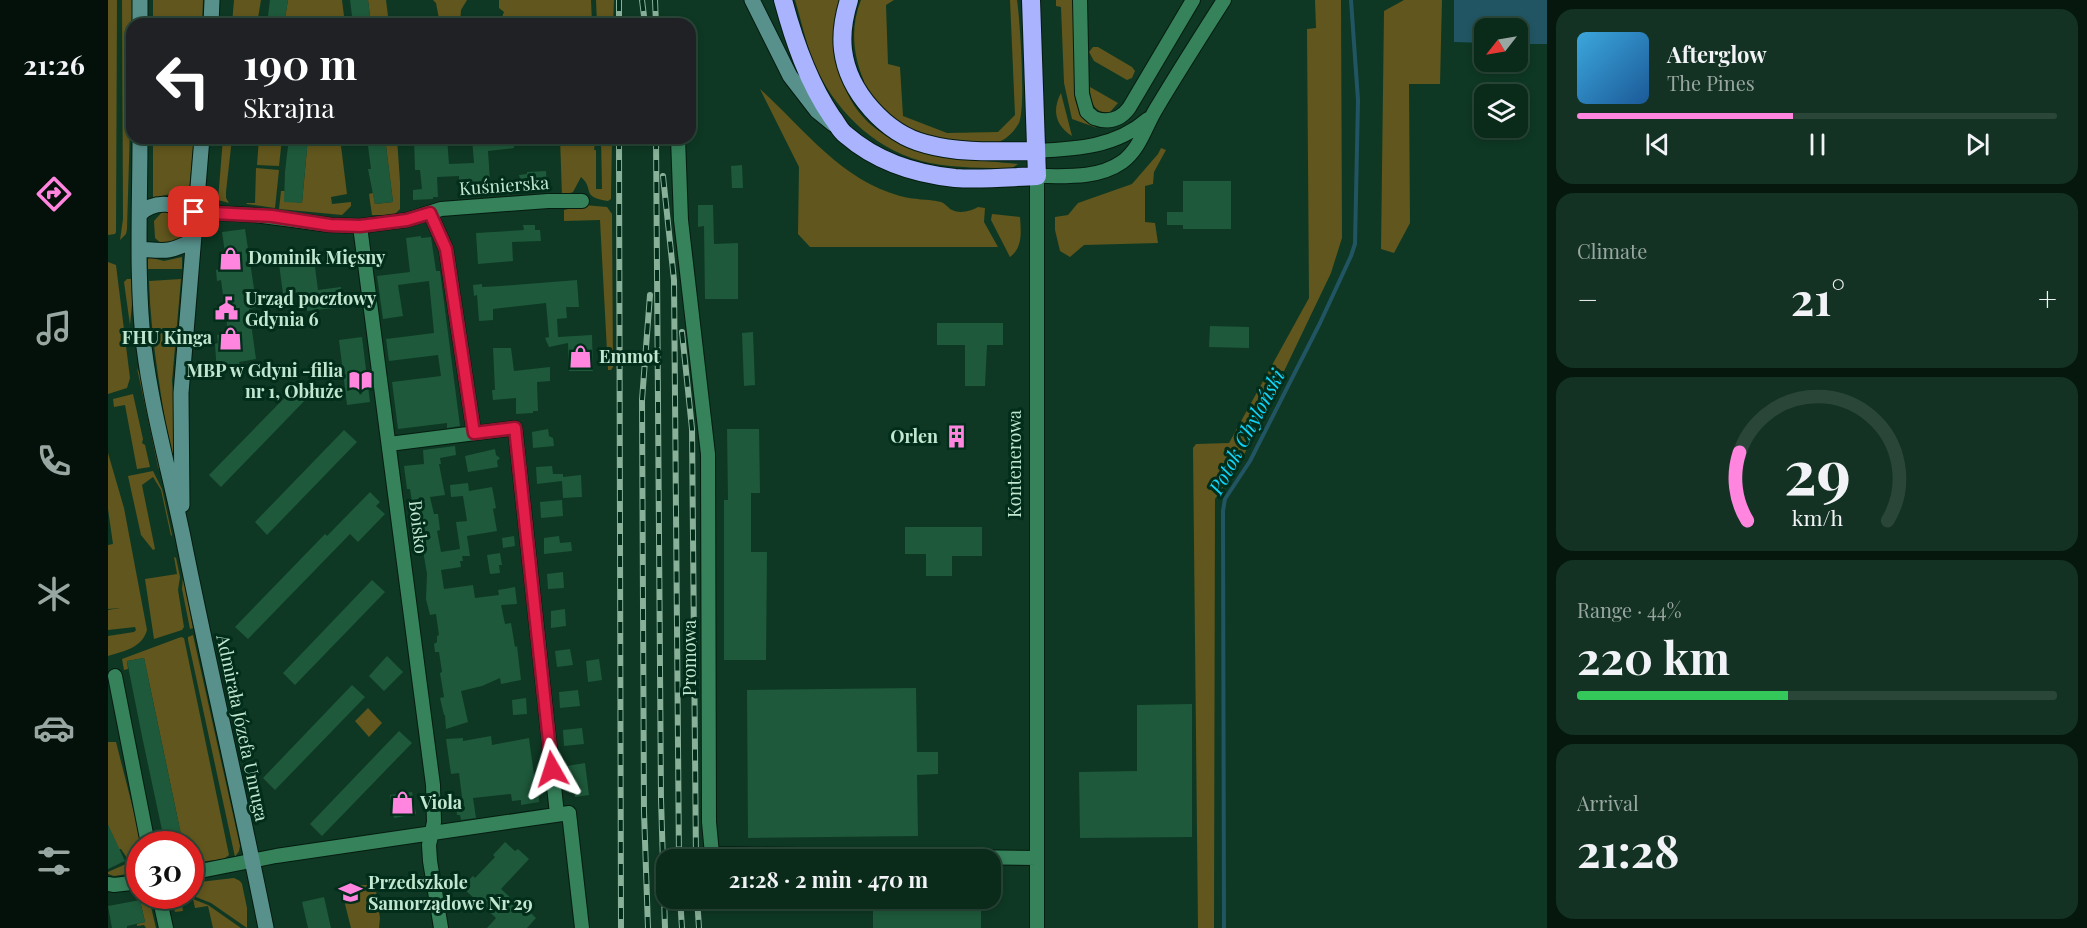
<!DOCTYPE html>
<meta charset="utf-8">
<style>
body{margin:0;font-family:"Playfair Display",serif;background:#133223;color:#f1f3f6;height:100vh;display:flex;flex-direction:column;font-size:22px;white-space:nowrap}
*{box-sizing:border-box;margin:0}
p{font-size:20px;color:#99a7a2}
.icon{flex:none;width:33px;height:33px;fill:none;stroke:currentColor;stroke-width:2;stroke-linecap:round;stroke-linejoin:round}
.map{position:relative;flex:1;overflow:hidden}
.panel{display:flex;flex-direction:column;gap:9px;padding:9px;background:#06170e;width:540px}
.panel>*{flex:none}
.guide{position:absolute;left:18px;top:18px;width:570px;height:126px;border-radius:18px;box-shadow:0 3px 9px #0003,0 0 0 2px #2a4639;background:#202124;color:#fff;overflow:hidden}
.needle{width:39px;rotate:239deg}
.buttons{position:absolute;left:1366px;top:18px;display:grid;gap:12px}
.buttons a{display:grid;place-items:center;width:54px;height:54px;border-radius:12px;background:#0a2a1a;box-shadow:0 3px 9px #0003,0 0 0 2px #2a4639;font-size:30px}
.speed{position:absolute;left:18px;top:831px;display:flex;gap:12px;font-size:30px;font-weight:700;text-align:center}
.speed>*{display:grid;place-content:center;width:78px;height:78px;border-radius:50%;background:#0a2a1a;box-shadow:0 3px 9px #0003,0 0 0 2px #2a4639;line-height:1}
.speed .limit{border:9px solid #d22;background:#fff;color:#111}
.pin{position:absolute;display:grid;place-items:center;width:51px;height:51px;color:#fff;margin:-26px;border-radius:12px;box-shadow:0 3px 9px #0006}
.me{position:absolute;width:66px;margin:-33px;rotate:354deg;stroke-linejoin:round;filter:drop-shadow(0 0 4px #0008)}
.turn{display:flex;align-items:center;gap:21px;height:126px;padding:0 18px;font-size:27px}
.turn .icon{width:78px;height:78px;stroke-width:2.5}
.turn b{display:block;font-size:42px;line-height:51px}
.big{font-size:45px;font-weight:700;line-height:1.1}
.panel .widget{flex:1;display:flex;flex-direction:column;justify-content:center;gap:9px;min-width:0;padding:0 21px;border-radius:18px;background:#133223}
.panel .dial{align-items:center;gap:0}
.dial svg{height:156px;overflow:visible;fill:none;stroke:#2a4639;stroke-width:7;stroke-linecap:round;text-anchor:middle}
.dial text{fill:#f1f3f6;stroke:none}
.song{display:flex;align-items:center;gap:18px}
.cover{width:72px;height:72px;border-radius:9px;background:linear-gradient(135deg,hsl(200 70% 55%),hsl(210 70% 35%))}
.played{height:6px;border-radius:3px;background:linear-gradient(90deg,#ff85df 45%,#2a4639 45%)}
.keys{display:flex;justify-content:space-around;direction:ltr}
.heat{display:flex;justify-content:space-between;align-items:center;font-size:33px;direction:ltr}
.charge{height:9px;border-radius:4px;background:linear-gradient(90deg,#34c759 44%,#2a4639 0)}
.trip{position:absolute;left:548px;top:849px;width:345px;height:60px;border-radius:18px;background:#0a2a1a;box-shadow:0 3px 9px #0003,0 0 0 2px #2a4639;font-weight:700;line-height:60px;text-align:center}
main{display:flex;flex:1;min-height:0}
.menu{display:flex;flex-direction:column;width:108px;justify-content:space-around;align-items:center;background:#04110a;color:#99a7a2}
.menu .icon{width:42px;height:42px}
.menu .selected{color:#ff85df}
.menu b{font-size:27px;color:#f1f3f6}
.map>svg:first-child{display:block}
.green{fill:#61561d}
.water{fill:#215563}
.lines{fill:none;stroke-linecap:round;stroke-linejoin:round}
.stream{stroke:#215563;stroke-width:4}
.building{fill:#1e593b}
.street-casing{stroke:#051c10;stroke-width:16}
.secondary-casing{stroke:#051c10;stroke-width:17}
.highway-casing{stroke:#051c10;stroke-width:20}
.street{stroke:#35825b;stroke-width:14}
.secondary{stroke:#58918c;stroke-width:15}
.highway{stroke:#a9b3fe;stroke-width:18}
.rail-casing{stroke:#89b099;stroke-width:6}
.rail{stroke:#022d1a;stroke-width:4;stroke-dasharray:11;stroke-linecap:butt}
.route-casing{stroke:#92132f;stroke-width:15}
.route{stroke:#e11d48;stroke-width:10}
.labels{text-anchor:middle;stroke-width:6;stroke-linejoin:round;paint-order:stroke}
.street-label{font-size:18px;fill:#c2e7d0;stroke:#022d1a}
.poi-label{font-size:18px;font-weight:bold;fill:#c2e7d0;stroke:#022d1a;text-anchor:start}
.water-label{font-size:20px;font-style:italic;fill:#0fd4fb;stroke:#022d1a}
</style>
<main>
<nav class="menu">
<b>21:26</b>
<svg class="icon selected" aria-label="directions" viewBox="0 0 24 24"><path d="M12 3l9 9-9 9-9-9zM9 14v-3h6M13 9l2 2-2 2"/></svg>
<svg class="icon" aria-label="music" viewBox="0 0 24 24"><path d="M9 18V5l10-2v13"/><circle cx="6" cy="18" r="3"/><circle cx="16" cy="16" r="3"/></svg>
<svg class="icon" aria-label="phone" viewBox="0 0 24 24"><path d="M5 4h4l2 5-3 2q2 4 5 5l2-3 5 2v4C11 20 4 13 5 4z"/></svg>
<svg class="icon" aria-label="climate" viewBox="0 0 24 24"><path d="M12 3v18M4 7l16 10M4 17L20 7"/></svg>
<svg class="icon" aria-label="car" viewBox="0 0 24 24"><path d="M5 17H2v-5l4-1 3-4h7l3 4 3 1v5h-3M9 17h6M6 11h13"/><circle cx="7" cy="17" r="2"/><circle cx="17" cy="17" r="2"/></svg>
<svg class="icon" aria-label="filters" viewBox="0 0 24 24"><path d="M4 7h16M4 17h16"/><circle cx="9" cy="7" r="2"/><circle cx="15" cy="17" r="2"/></svg>
</nav>
<div class="map">
<svg width="1439" height="928" viewBox="0 0 1439 928">
<rect width="100%" height="100%" fill="#0e3823"/>
<path class="green" d="M0,0H9L8,232L7,234L0,235Z
M14,0H25V24L19,229L18,234L12,240L15,219Z
M45,0H95L94,24H45Z
M126,0H153L149,24H124Z
M180,0H234L237,24H176Z
M260,0H278L281,24H263Z
M325,0H359L353,10L352,24H332L328,3Z
M391,0H483L484,24C465,24 406,29 394,17L396,12L391,8Z
M488,0H506L505,24H489Z
M687,0H732C724,22 725,41 730,63C747,155 835,157 910,164L904,168C876,168 849,168 822,163C771,153 731,115 709,70C699,49 694,23 687,0Z
M753,0H786L778,5L780,64L792,67L795,116L839,133L890,132L907,115L902,0H909C912,20 918,107 911,123C906,132 897,141 887,143C869,146 817,140 802,131C781,118 768,102 753,83L756,81C745,55 742,27 753,0Z
M948,0H965L967,99C971,113 976,120 989,128L964,119L956,83L953,7L948,6Z
M1207,0H1233L1234,238L1223,273L1135,457L1107,499L1106,928H1090L1085,448L1088,444L1121,443L1201,298L1199,29L1208,28Z
M1296,0H1334L1332,84H1301L1302,223L1286,253L1273,249L1276,11Z
M990,47L1024,67L1027,71L1024,78L1019,80L986,61L981,52L985,47Z
M982,87L1010,103L1002,112L997,113C984,110 982,99 982,87Z
M652,89C696,129 733,180 792,196C806,200 820,199 833,202C838,204 840,208 844,210C852,214 863,211 870,207L877,208L876,222L890,247H702L690,234L691,167Z
M953,93L964,136C947,125 944,110 953,93Z
M45,138H86L80,202L62,194L45,198Z
M115,138H124L118,192V198L121,203L110,200Z
M151,138H174L171,166L149,165Z
M200,138H232L239,194L223,197L224,204L243,202V206L234,215L171,209L173,191H177V201L194,203Z
M277,138H289L292,182V209L286,215H264L261,194L265,193L267,204L285,202Z
M452,138H488L486,150H488V189H494L493,138H504L503,199L500,201C472,197 487,189 473,177L465,192L454,196Z
M1053,148L1058,150L1046,172L1045,184L1037,186V222L1047,223L1050,243L976,245L962,257L952,251L947,230V217L960,215L970,203L1024,184L1050,154Z
M148,168L171,170L167,208L139,204L138,203H147Z
M476,205L499,207L504,214L505,367L503,370H500L492,220L456,221V210Z
M55,211C75,213 80,220 75,239L56,246L47,238L46,221Z
M884,214L912,217C913,232 915,247 902,257L883,220Z
M40,257L56,261L74,257V269H40Z
M0,262L8,265L22,378L19,388L0,394Z
M19,279H25L26,284L22,325L16,282Z
M73,279L64,381L68,428L66,475C56,411 43,346 41,281Z
M29,368L36,382L58,486L50,467Z
M25,394L35,439L34,443L37,445L42,467L29,469L17,405L6,407L5,399Z
M0,453L16,508L39,630C34,648 16,651 0,656V636L26,632L28,630L27,627L0,630V610L12,608L0,609V545L5,544L0,509Z
M45,471L54,489L64,535L63,536L53,490L45,477L34,485L47,549L45,550L33,535L20,476Z
M66,557L68,558L72,577L70,590L76,627L74,630L46,639L37,579L69,574Z
M75,576L85,628L82,629L74,589Z
M85,635L132,846L131,851L127,857L80,640V637Z
M73,637L76,638L121,855L116,859L83,863L82,844H75L36,658L19,661L20,669L16,670L14,659Z
M260,708L274,723L261,737L247,721Z
M0,742H8L34,844H32L31,872L28,864L19,858L13,849H11L0,825Z
M17,861L24,866L26,873L6,876L0,874V872L18,864Z
M126,878L132,881L134,884L139,908V928L103,903L83,895V883Z
M252,885H260L268,891L272,918L271,928H243L237,904L244,889Z
M60,896L81,897L73,899L75,911L67,912L64,897H60Z
M44,897L45,903L43,907L48,928H38L36,925L29,926V924L37,922L32,900Z
M85,899L100,905L133,928H105L100,906L87,908Z"/>
<path class="water" d="M1346,0H1439V44H1410V28H1377V43L1346,42Z"/>
<g class="lines">
<path class="stream" d="M1116,928L1115,511L1117,499L1142,461L1212,323L1243,256L1247,244L1250,100L1243,0"/>
</g>
<path class="building" d="M162,0H180L176,24H159Z
M242,0H260L263,24H245Z
M183,138H200L194,203L176,202L177,172L180,146H182Z
M259,138H277L285,202L267,204L260,169H263Z
M306,138H339L341,164L366,163L364,138H405L406,148L380,151L382,181L412,179L411,175L419,174V172L438,171L439,188L408,190V194L351,197V176L329,177L330,197H325V199L305,200V190L314,189L312,170H307Z
M634,165L635,188H624L623,166Z
M1075,181H1123V229H1075V225H1059V212H1075Z
M590,205H605L606,244L630,243V299H597L596,226L590,227Z
M415,225H427V230H432L433,241L404,242L405,261L370,264L368,233L416,230Z
M137,229L147,295L156,294L158,306L141,309L148,359L131,362L133,370L109,373L107,344L110,343L109,335L120,333L113,280L109,281L108,270L119,267L114,232Z
M313,236V238L323,237L328,271H332L352,426L339,428V423L290,429L284,382L333,376L330,355L281,361L278,339L326,333L321,281L290,285L295,316L275,319L269,276L302,272L298,238Z
M206,260L210,290L233,287L235,307L199,311L196,292L175,294L171,264Z
M469,280L471,307H458L459,318L449,319L450,337L484,335L485,371H461L460,343L441,347L437,338L441,337L438,303L385,309V320L371,321L369,295L366,296L365,285L374,284V287L393,286Z
M829,323H895V345H879L877,386H857V345H829Z
M1102,326L1141,327V348L1101,347Z
M645,332L647,385L636,386L634,333Z
M254,337L262,402L239,405L231,340Z
M385,348H403L406,371L442,367V381L429,382L430,411H425V413L408,414V398L385,400L384,390H387Z
M190,384L202,395L113,487L101,475Z
M841,427H854L855,446L841,447Z
M440,429L441,436L445,438L446,446L425,448L424,432Z
M619,429H651L652,493H643V552H659L658,660H616V500H620Z
M236,430L249,442L159,535L147,522Z
M347,446L348,455L332,458L333,464H331L337,495L322,497L326,514H330L332,530L329,531L333,552L352,549L348,522L359,521L355,496L343,497L342,485L360,483L361,491L384,487L388,508L385,509L389,531L359,536L362,556H354L355,561H352L353,567L333,570L336,589L365,585L367,598L391,595L390,590L407,587L409,604L393,605L397,624L403,623L407,647L409,646L413,680L393,684L392,678L374,686L353,691L360,722L338,729L337,715H336L332,698L336,697L332,673L334,672L331,652H327L326,644L329,642V636L331,635L328,614L322,615L318,599L319,574L311,527L308,528L302,489H299L296,466L316,464L315,450Z
M387,449L388,455L392,458L389,461L390,467L360,472L357,456Z
M444,466L445,474H455V477L473,475L474,497L455,498L454,481L429,484L428,467Z
M262,492L272,502L268,506L277,514L250,542L242,534L140,639L127,627L217,534L219,536Z
M454,500L455,516L433,518L432,502Z
M797,527H874V556H844V576H818V554H797Z
M406,536L407,546L395,548L394,538Z
M451,536L452,543L463,542L464,551L436,554V538Z
M392,553L394,565H391L392,573L382,574L379,555Z
M455,572L456,588L440,589L439,574Z
M264,580L277,592L187,685L175,673Z
M457,609L458,626L443,628V611Z
M462,649L465,665L449,667L447,651Z
M279,656L295,672L276,691L261,676Z
M36,658L75,844H57L35,741L19,661Z
M491,659L494,680L480,682L478,661Z
M244,685L257,697L167,790L155,778Z
M808,688L809,752H830V774L809,775L810,836L640,838L639,690Z
M470,690L472,706L452,708L451,692Z
M418,698L419,714L405,715L404,700Z
M1084,704V837L972,838L971,772L1029,771V705Z
M474,728L476,744L456,746L455,730Z
M291,731L304,743L214,836L202,824Z
M383,736L384,745L421,738L427,783H430L431,802L413,805V800L404,801L403,794L365,798L368,818L353,820L352,815H349L347,798L354,797L351,773L343,774L338,739L355,738V741Z
M477,763L481,795L467,797L466,792L461,793L458,768L459,766Z
M304,792L308,814L286,818L282,795Z
M0,825L17,861L0,869Z
M397,842L407,851L410,849L421,859L393,889L416,910L418,908L428,918L419,928H379L388,918L375,906L373,908L367,902L368,900L354,887L365,876L367,878L387,857L385,855Z
M216,897L223,928H200L194,902Z
M765,898H873V928H765Z
M32,900L37,922L19,926V928H4L0,906Z"/>
<g class="lines">
<defs>
<path id="street" d="M972,0L974,94L979,112L986,118C1000,123 1012,120 1021,108L1085,0
M570,138L573,220L600,454L601,822L604,854L929,858
M928,151C969,149 1008,147 1040,119
M86,212L147,215L222,225L252,226L299,220L333,209L440,201H474
M322,213L338,249L366,433
M252,226L325,785L326,822L321,845L322,861L333,928
M281,444L407,428L449,814
M7,676L40,844
M82,873L168,856L461,813L474,928
M0,884L6,885L32,882
M51,896L58,928
M929,928V176C957,176 990,179 1014,162C1032,149 1037,127 1048,109C1070,72 1093,36 1116,0"/>
<path id="secondary" d="M32,0V24
M644,0L682,76L709,111L725,124
M103,24L104,0
M32,138C32,206 28,279 36,347C44,411 62,474 75,537C101,668 132,797 158,928
M32,214C48,198 68,205 86,212
M32,249C58,251 60,253 84,241
M74,505L73,393L94,138"/>
<path id="highway" d="M675,0C686,41 700,82 724,117C729,123 732,131 738,135C768,161 808,174 847,178C874,180 902,177 929,176L923,0
M741,0C736,16 733,33 735,50C740,92 778,134 818,144C854,154 892,151 928,151"/>
</defs>
<use href="#street" class="street-casing"/>
<use href="#secondary" class="secondary-casing"/>
<use href="#highway" class="highway-casing"/>
<use href="#street" class="street"/>
<use href="#secondary" class="secondary"/>
<use href="#highway" class="highway"/>
<defs>
<path id="rail" d="M511,0V24
M534,0L537,24
M547,0L548,24
M511,138L513,928
M548,138L553,799L557,928
M555,176L566,280L571,860
M574,332L584,429L588,860
M572,898L574,928
M589,898L591,928
M540,928L536,812L534,400L542,295"/>
</defs>
<use href="#rail" class="rail-casing"/>
<use href="#rail" class="rail"/>
</g>
<g class="lines">
<defs>
<path id="route" d="M86,212L164,216L222,225L252,226L299,220L322,213L338,249L366,433L407,428L444,769"/>
</defs>
<use href="#route" class="route-casing"/>
<use href="#route" class="route"/>
</g>
<defs>
<symbol id="shop-bare" viewBox="-9 -9 18 18"><path d="M-5-2.5h2.3a2.7 3.5 0 0 1 5.4 0H5L5.5 6h-11ZM-1.5-2.5h3a1.5 2.3 0 0 0-3 0Z" fill="#ff85df" stroke="#022d1a" stroke-width="2.5" paint-order="stroke"/></symbol>
<symbol id="civic-bare" viewBox="-9 -9 18 18"><path d="M-.6-6.5H3V-4.5H.6V-3L4-1V1h2V6H-6V1h2V-1L-.6-3ZM-1.2 2.5V6h2.4V2.5Z" fill="#ff85df" stroke="#022d1a" stroke-width="2.5" paint-order="stroke"/></symbol>
<symbol id="library-bare" viewBox="-9 -9 18 18"><path d="M-6-4Q-3-5.5-.7-3.5V5Q-3 3-6 4ZM6-4Q3-5.5 .7-3.5V5Q3 3 6 4Z" fill="#ff85df" stroke="#022d1a" stroke-width="2.5" paint-order="stroke"/></symbol>
<symbol id="building-bare" viewBox="-9 -9 18 18"><path d="M-4-6H4V6H1V3H-1V6H-4ZM-2.5-4.3h1.7v1.8h-1.7ZM.8-4.3h1.7v1.8H.8ZM-2.5-1h1.7V.8h-1.7ZM.8-1h1.7V.8H.8Z" fill="#ff85df" stroke="#022d1a" stroke-width="2.5" paint-order="stroke"/></symbol>
<symbol id="school-bare" viewBox="-9 -9 18 18"><path d="M0-5L7-2L0 1L-7-2ZM-4 1L0 2.5L4 1V4Q0 6-4 4Z" fill="#ff85df" stroke="#022d1a" stroke-width="2.5" paint-order="stroke"/></symbol>
</defs>
<g fill-rule="evenodd">
<use href="#shop-bare" x="106" y="242" width="33" height="33"/>
<use href="#civic-bare" x="102" y="292" width="33" height="33"/>
<use href="#shop-bare" x="106" y="322" width="33" height="33"/>
<use href="#shop-bare" x="456" y="340" width="33" height="33"/>
<use href="#library-bare" x="236" y="364" width="33" height="33"/>
<use href="#building-bare" x="832" y="420" width="33" height="33"/>
<use href="#shop-bare" x="278" y="786" width="33" height="33"/>
<use href="#school-bare" x="226" y="876" width="33" height="33"/>
</g>
<g class="labels">
<g class="street-label">
<text transform="translate(396 186) rotate(-4)" y="6">Kuśnierska</text>
<text transform="translate(907 464) rotate(-90)" y="6">Kontenerowa</text>
<text transform="translate(310 527) rotate(83)" y="6">Boisko</text>
<text transform="translate(582 658) rotate(-90)" y="6">Promowa</text>
<text transform="translate(134 728) rotate(78)" y="6">Admirała Józefa Unruga</text>
</g>
<g class="poi-label">
<text x="140" y="264">Dominik Mięsny</text>
<text x="137" y="305">Urząd pocztowy<tspan x="137" dy="21">Gdynia 6</tspan></text>
<text x="104" y="344" text-anchor="end">FHU Kinga</text>
<text x="491" y="363">Emmot</text>
<text x="235" y="377" text-anchor="end">MBP w Gdyni -filia<tspan x="235" dy="21">nr 1, Obłuże</tspan></text>
<text x="830" y="443" text-anchor="end">Orlen</text>
<text x="312" y="809">Viola</text>
<text x="260" y="889">Przedszkole<tspan x="260" dy="21">Samorządowe Nr 29</tspan></text>
</g>
<g class="water-label">
<text transform="translate(1139 432) rotate(-62)" y="7">Potok Chyloński</text>
</g>
</g>
</svg>
<div class="buttons">
<a><svg class="needle" viewBox="-14 -14 28 28"><path d="M0-13l5 13h-10z" fill="#e53935"/><path d="M0 13l5-13h-10z" fill="#99a7a2"/></svg></a>
<a><svg class="icon" aria-label="layers" viewBox="0 0 24 24"><path d="M12 4l9 5-9 5-9-5zM3 14l9 5 9-5"/></svg></a>
</div>
<div class="speed"><div class="limit">30</div></div>
<div class="pin" style="left:86px;top:212px;background:#d93025"><svg class="icon" aria-label="arrive" viewBox="0 0 24 24"><path d="M6 21V4h12l-3 4 3 4H6"/></svg></div>
<svg class="me" style="left:444px;top:769px" viewBox="-20 -20 40 40"><path d="M0-17L14 15 0 8-14 15z" fill="#e11d48" stroke="#fff" stroke-width="4"/></svg>
<div class="trip">21:28 · 2 min · 470 m</div>
<div class="guide">
<div class="turn"><svg class="icon" aria-label="left" viewBox="0 0 24 24"><path d="M17 20v-9H6M10 6l-5 5 5 5"/></svg><div><b>190 m</b>Skrajna</div></div>
</div>
</div>
<section class="panel">
<div class="widget">
<div class="song"><i class="cover"></i><div><b>Afterglow</b><p>The Pines</p></div></div>
<div class="played"></div>
<div class="keys"><svg class="icon" aria-label="previous" viewBox="0 0 24 24"><path d="M18 5L8 12l10 7zM5 5v14"/></svg><svg class="icon" aria-label="pause" viewBox="0 0 24 24"><path d="M8 5v14M16 5v14"/></svg><svg class="icon" aria-label="next" viewBox="0 0 24 24"><path d="M6 5l10 7-10 7zM19 5v14"/></svg></div>
</div>
<div class="widget"><p>Climate</p>
<div class="heat"><a>−</a><b class="big">21°</b><a>+</a></div>
</div>
<div class="widget dial"><svg viewBox="0 0 100 80">
<path d="M14 69A42 42 0 1 1 86 69"/>
<path d="M14 69A42 42 0 0 1 10 34" stroke="#ff85df"/>
<text x="50" y="56" font-size="32" font-weight="700">29</text>
<text x="50" y="72" font-size="11">km/h</text>
</svg></div>
<div class="widget"><p>Range · 44%</p><b class="big">220 km</b><div class="charge"></div></div>
<div class="widget"><p>Arrival</p><b class="big">21:28</b></div>
</section>
</main>
